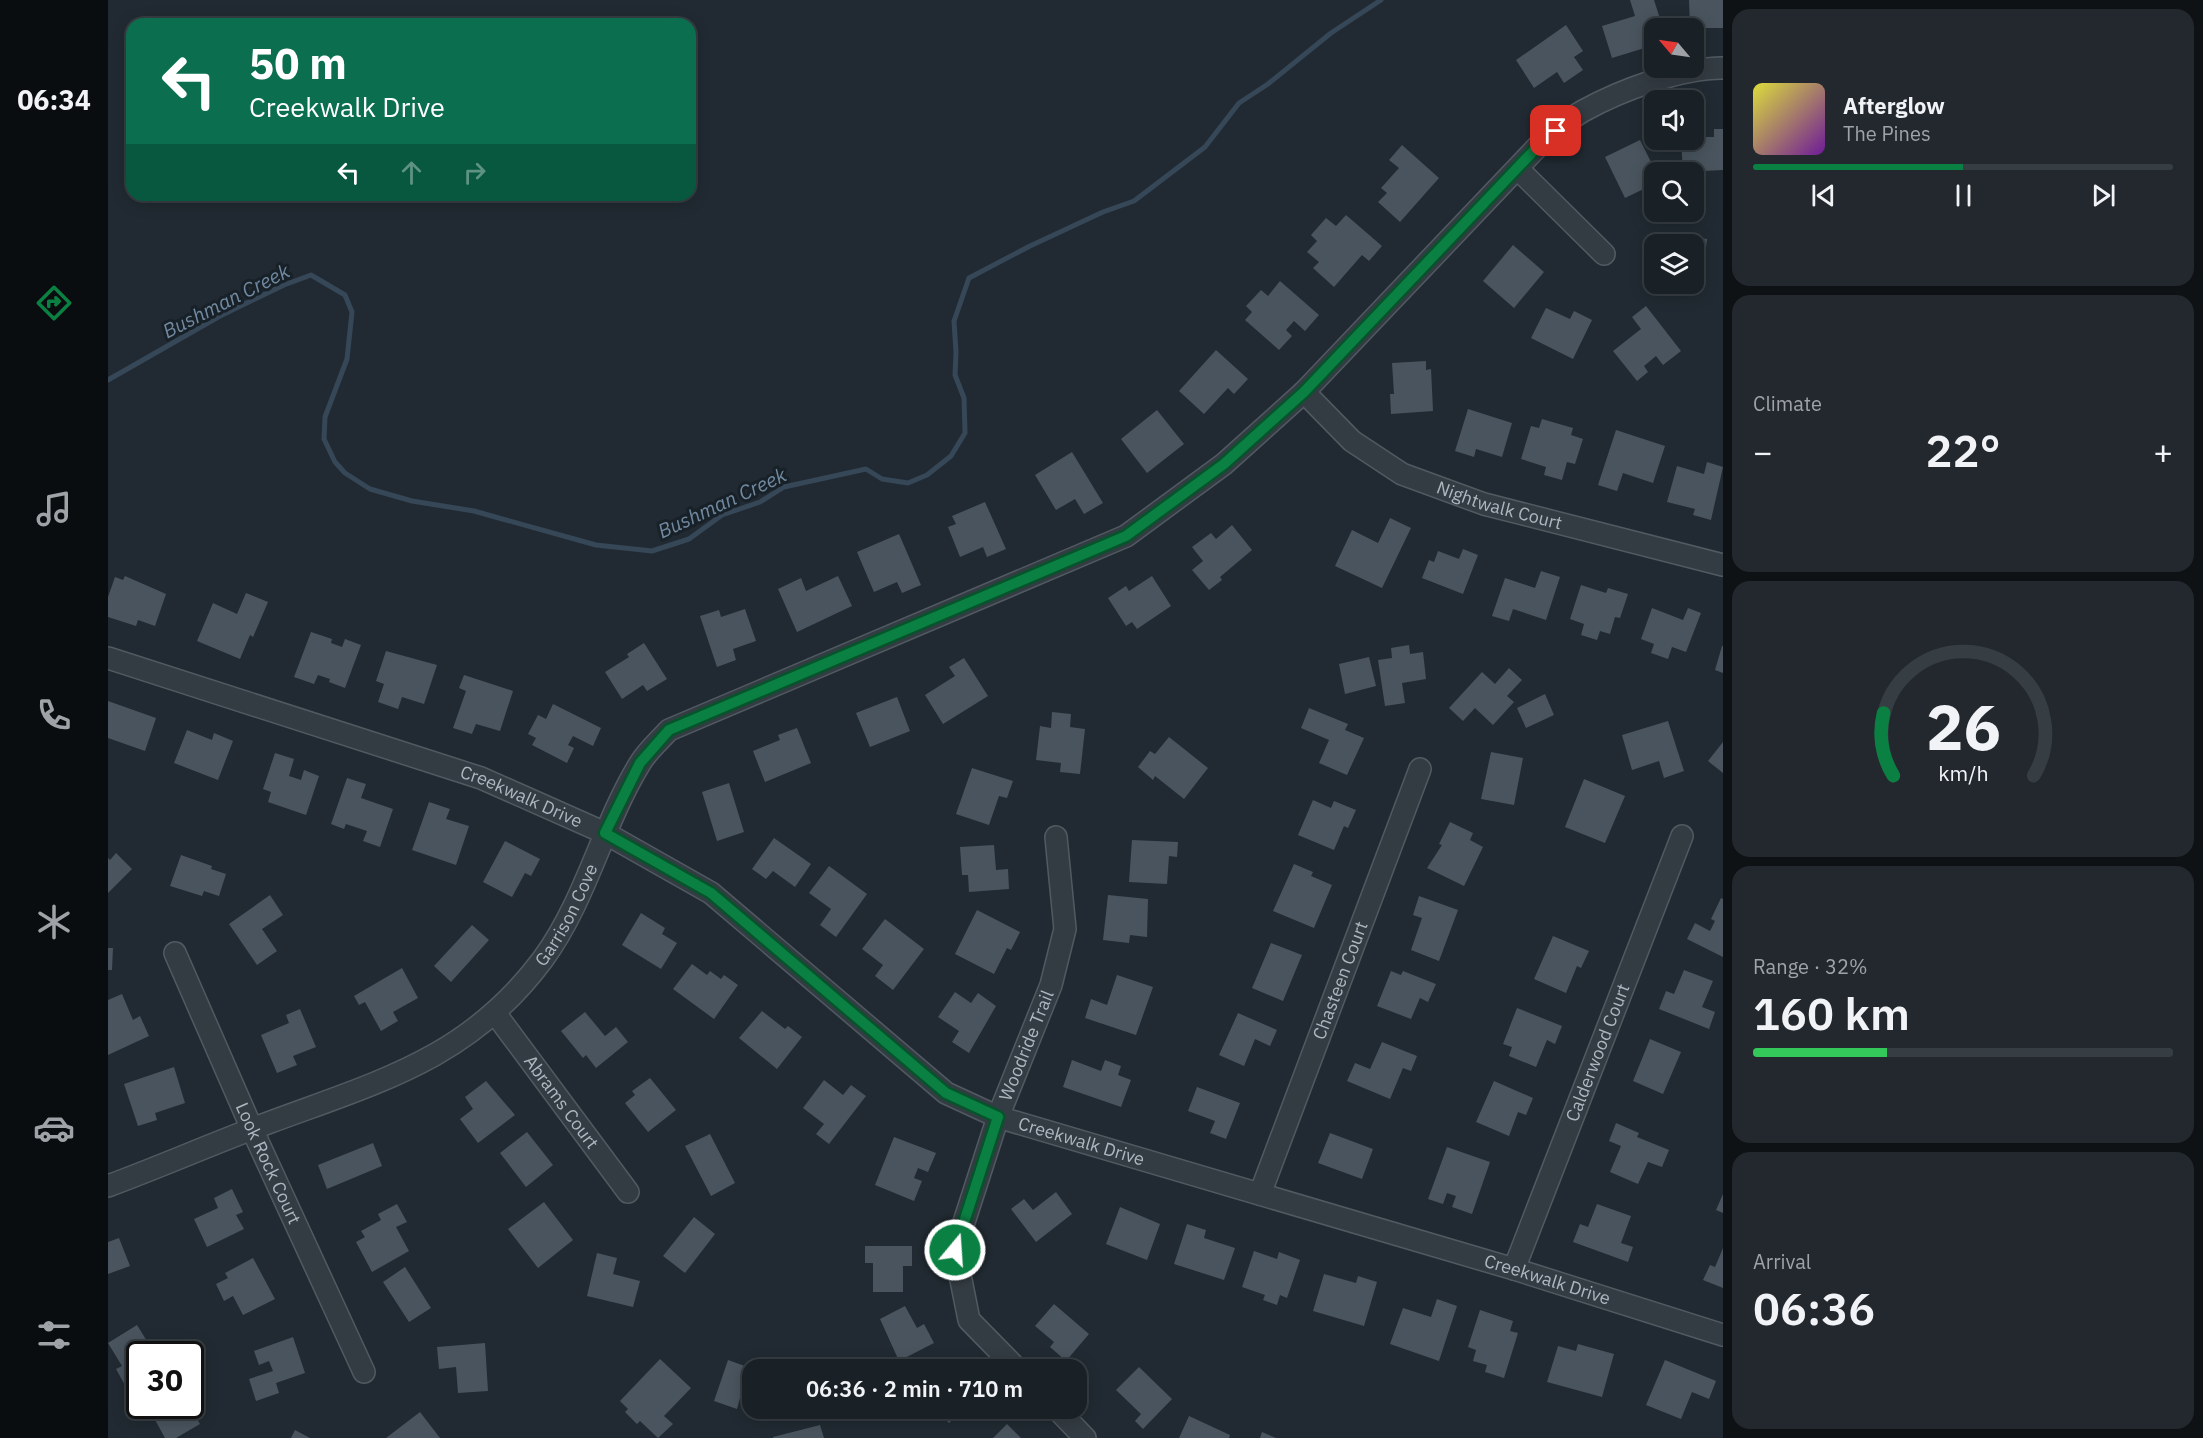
<!DOCTYPE html>
<meta charset="utf-8">
<style>
body{margin:0;font-family:"IBM Plex Sans",sans-serif;background:#22282e;color:#f1f3f6;height:100vh;display:flex;flex-direction:column;font-size:22px;white-space:nowrap}
*{box-sizing:border-box;margin:0}
p{font-size:20px;color:#9fa3a7}
.icon{flex:none;width:33px;height:33px;fill:none;stroke:currentColor;stroke-width:2;stroke-linecap:round;stroke-linejoin:round}
.map{position:relative;flex:1;overflow:hidden}
.details{display:flex;flex-direction:column;gap:9px;padding:9px;background:#0e1215;width:480px}
.details>*{flex:none}
.guide{position:absolute;left:18px;top:18px;width:570px;height:183px;border-radius:18px;box-shadow:0 3px 15px #0003,0 0 0 2px #373e43;background:#0b6e4f;color:#fff;overflow:hidden}
.needle{width:39px;rotate:299deg}
.tools{position:absolute;left:1536px;top:18px;display:grid;gap:12px}
.tools a{display:grid;place-items:center;width:60px;height:60px;border-radius:12px;background:#192026;box-shadow:0 3px 15px #0003,0 0 0 2px #373e43;font-size:30px}
.speed{position:absolute;left:18px;top:1341px;display:flex;gap:12px;font-size:30px;font-weight:700;text-align:center}
.speed>*{display:grid;place-content:center;width:78px;height:78px;border-radius:50%;background:#192026;box-shadow:0 3px 15px #0003,0 0 0 2px #373e43;line-height:1}
.speed .limit{border:3px solid #111;border-radius:9px;background:#fff;color:#111}
.pin{position:absolute;display:grid;place-items:center;width:51px;height:51px;color:#fff;margin:-26px;border-radius:12px;box-shadow:0 3px 9px #0006}
.me{position:absolute;width:66px;margin:-33px;rotate:18deg;stroke-linejoin:round;filter:drop-shadow(0 0 4px #0008)}
.turn{display:flex;align-items:center;gap:21px;height:126px;padding:0 24px;font-size:27px}
.turn .icon{width:78px;height:78px;stroke-width:2.5}
.turn b{display:block;font-size:42px;line-height:51px}
.lanes{display:flex;align-items:center;height:57px;padding:0 24px;background:#0003;justify-content:center;gap:30px;direction:ltr}
.lanes .off{opacity:.35}
.big{font-size:45px;font-weight:600;line-height:1.1}
.details .tile{flex:1;display:flex;flex-direction:column;justify-content:center;gap:9px;min-width:0;padding:0 21px;border-radius:18px;background:#22282e}
.details .dial{align-items:center;gap:0}
.dial svg{height:156px;overflow:visible;fill:none;stroke:#373e43;stroke-width:7;stroke-linecap:round;text-anchor:middle}
.dial text{fill:#f1f3f6;stroke:none}
.song{display:flex;align-items:center;gap:18px}
.cover{width:72px;height:72px;border-radius:9px;background:linear-gradient(135deg,hsl(60 70% 55%),hsl(280 70% 35%))}
.played{height:6px;border-radius:3px;background:linear-gradient(90deg,#0b8043 50%,#373e43 50%)}
.keys{display:flex;justify-content:space-around;direction:ltr}
.heat{display:flex;justify-content:space-between;align-items:center;font-size:33px;direction:ltr}
.charge{height:9px;border-radius:4px;background:linear-gradient(90deg,#34c759 32%,#373e43 0)}
.trip{position:absolute;left:634px;top:1359px;width:345px;height:60px;border-radius:18px;background:#192026;box-shadow:0 3px 15px #0003,0 0 0 2px #373e43;font-weight:600;line-height:60px;text-align:center}
main{display:flex;flex:1;min-height:0}
.dock{display:flex;flex-direction:column;width:108px;justify-content:space-around;align-items:center;background:#0a0d0f;color:#9fa3a7}
.dock .icon{width:42px;height:42px}
.dock .active{color:#0b8043}
.dock b{font-size:27px;color:#f1f3f6}
.map>svg:first-child{display:block}
.lines{fill:none;stroke-linecap:round;stroke-linejoin:round}
.stream{stroke:#364758;stroke-width:5}
.building{fill:#49545e}
.minor-casing{stroke:#515a61;stroke-width:24}
.minor{stroke:#343c43;stroke-width:21}
.route-casing{stroke:#07532c;stroke-width:15}
.route{stroke:#0b8043;stroke-width:10}
.labels{text-anchor:middle;stroke-width:6;stroke-linejoin:round;paint-order:stroke}
.street-label{font-size:18px;fill:#aeb7c0;stroke:#192128}
.water-label{font-size:20px;font-style:italic;fill:#718aa1;stroke:#192128}
</style>
<main>
<nav class="dock">
<b>06:34</b>
<svg class="icon active" aria-label="directions" viewBox="0 0 24 24"><path d="M12 3l9 9-9 9-9-9zM9 14v-3h6M13 9l2 2-2 2"/></svg>
<svg class="icon" aria-label="music" viewBox="0 0 24 24"><path d="M9 18V5l10-2v13"/><circle cx="6" cy="18" r="3"/><circle cx="16" cy="16" r="3"/></svg>
<svg class="icon" aria-label="phone" viewBox="0 0 24 24"><path d="M5 4h4l2 5-3 2q2 4 5 5l2-3 5 2v4C11 20 4 13 5 4z"/></svg>
<svg class="icon" aria-label="climate" viewBox="0 0 24 24"><path d="M12 3v18M4 7l16 10M4 17L20 7"/></svg>
<svg class="icon" aria-label="car" viewBox="0 0 24 24"><path d="M5 17H2v-5l4-1 3-4h7l3 4 3 1v5h-3M9 17h6M6 11h13"/><circle cx="7" cy="17" r="2"/><circle cx="17" cy="17" r="2"/></svg>
<svg class="icon" aria-label="filters" viewBox="0 0 24 24"><path d="M4 7h16M4 17h16"/><circle cx="9" cy="7" r="2"/><circle cx="15" cy="17" r="2"/></svg>
</nav>
<div class="map">
<svg width="1615" height="1438" viewBox="0 0 1615 1438">
<rect width="100%" height="100%" fill="#212a32"/>
<g class="lines">
<path class="stream" d="M0,380L112,316L176,285L203,275L237,295L244,312L239,359L217,417L216,439L227,462L237,473L262,489L304,501L366,511L488,545L544,551L581,539L614,515L652,502L676,487L758,469L774,479L800,483L819,475L843,456L857,433L856,398L847,375L848,352L846,321L861,278L922,246L995,212L1026,201L1097,147L1131,103L1160,84L1223,33L1273,0"/>
</g>
<path class="building" d="M1522,0H1546L1555,28H1546V40L1539,43L1540,47L1504,58L1494,26L1527,16Z
M1581,0H1615V28H1582Z
M1458,25L1475,51L1466,57L1475,70L1456,83L1449,72L1426,88L1408,60Z
M1592,126V137H1606V129H1615V170L1575,172L1573,140H1586V127Z
M1532,140L1545,166L1550,164L1554,172H1546V184L1517,198L1497,157Z
M1294,145L1331,178L1292,222L1270,202L1279,193L1273,188L1291,168L1281,160Z
M1238,215L1274,246L1261,261L1254,255L1226,287L1205,268L1211,262L1199,252L1209,241L1203,235L1218,218L1228,226Z
M1573,236L1599,239L1594,281L1586,280V244H1561V240L1572,241Z
M1405,245L1436,272L1406,308L1375,281Z
M1172,281L1211,315L1197,331L1186,321L1178,330L1184,336L1171,350L1137,320L1144,312L1138,306L1153,290L1160,296Z
M1538,306L1573,351L1555,365L1548,356L1536,366L1540,372L1529,381L1505,351L1533,329L1524,317Z
M1438,308L1462,319L1466,311L1484,320L1465,359L1423,338Z
M1108,350L1140,379L1126,394L1120,388L1096,414L1071,391Z
M1318,361V370L1323,369L1325,411L1283,414L1282,394H1286L1284,363Z
M1360,409L1404,423L1394,457L1368,449L1366,457L1347,451Z
M1049,410L1076,444L1039,473L1013,439Z
M1434,419L1465,428L1463,435L1475,439L1467,464L1459,462L1454,480L1436,475L1438,467L1413,459L1423,426L1431,428Z
M1508,430L1557,446L1545,483L1515,473L1509,491L1490,485Z
M964,452L995,503L976,514L967,499L948,510L927,475Z
M1599,462L1615,467L1603,520L1585,515L1587,509L1559,502L1569,466L1596,474Z
M877,502L898,549L879,557L875,547L852,557L840,527L848,524L844,516Z
M1282,518L1303,528L1274,588L1227,566L1244,530L1270,543Z
M1124,525L1144,550L1112,577L1114,580L1101,590L1084,570L1095,561L1084,547L1103,533L1108,539Z
M791,534L813,585L794,593L789,582L766,592L749,552Z
M1355,549L1370,555L1355,594L1314,578L1321,560L1326,562L1330,551L1351,559Z
M1433,571L1452,577L1438,620L1405,609L1401,621L1384,616L1397,578L1427,588Z
M17,576L58,594L47,626L30,620L28,626L0,617V597L7,577L15,580Z
M730,576L744,606L689,632L670,589L693,578L698,591Z
M1044,576L1063,606L1029,629L1024,622L1018,626L1000,598L1018,586L1021,591Z
M1473,585L1498,593L1500,588L1520,594L1512,618L1507,617L1502,634L1492,631L1489,640L1473,635L1476,624L1462,619Z
M138,593L160,602L145,637L142,635L132,659L89,641L105,603L129,614Z
M1544,608L1575,620L1580,608L1593,613L1578,652L1564,647L1560,659L1543,653L1546,644L1533,639Z
M637,609L648,641L625,649L628,660L609,667L592,616L611,610L613,617Z
M203,632L224,639L223,643L234,647L237,639L253,645L237,688L221,682L222,679L210,675L206,684L186,677Z
M536,643L559,679L539,691L535,685L514,699L497,672L521,657L519,654Z
M1301,645L1302,654L1315,652L1318,679L1294,683L1297,703L1277,706L1270,660L1284,658L1283,648Z
M1614,646H1615V673L1607,670Z
M278,651L329,665L316,704L294,697L290,709L270,702L276,684L268,681Z
M1261,657L1268,686L1237,694L1231,664Z
M856,658L880,696L835,724L817,695L847,676L841,667Z
M1401,668L1414,680L1399,696L1406,702L1385,725L1367,708L1355,721L1341,708L1374,672L1387,684Z
M356,675L405,691L392,731L368,724L364,734L345,728L358,691L351,688Z
M1437,694L1446,715L1418,728L1409,708Z
M789,697L802,731L762,747L748,713Z
M0,701L48,718L37,751L0,738Z
M445,704L493,728L485,746L465,736L460,745L466,748L459,763L424,745L428,738L420,734L430,715L438,719Z
M1201,708L1240,724L1237,730L1256,738L1239,775L1211,763L1221,740L1193,728Z
M944,712L963,714L962,727L977,729L972,774L952,772L953,763L928,760L932,726L943,728Z
M1560,721L1576,771L1556,778L1551,761L1524,770L1514,735Z
M689,728L703,763L657,782L645,751L672,740L670,735Z
M79,730L104,740L106,733L125,741L110,780L66,763Z
M1061,737L1100,768L1076,799L1047,776L1045,780L1030,767L1042,751L1047,754Z
M1615,742V773L1600,761Z
M1383,752L1415,758L1406,805L1373,799Z
M167,753L186,759L181,776L193,780L196,770L211,776L198,815L160,802L163,792L155,789Z
M864,768L905,781L899,798L891,796L881,825L848,814Z
M239,778L258,784L253,798L285,809L272,847L255,841L259,831L238,824L236,829L223,824Z
M1476,779L1517,796L1497,843L1457,827Z
M621,783L636,832L609,841L594,792Z
M1205,800L1223,808L1226,801L1248,810L1240,828L1236,826L1226,850L1190,835Z
M321,802L342,809L338,819L361,826L348,865L304,850Z
M1342,822L1365,833L1362,840L1375,847L1356,886L1319,868L1334,845L1331,844Z
M666,838L703,864L687,887L665,871L658,879L644,869Z
M1024,840L1070,842L1069,857L1061,856L1059,884L1021,882Z
M397,841L432,859L423,876L417,873L404,897L375,882Z
M886,845L888,870L900,869L901,889L861,892L860,875H854L852,847Z
M8,853L24,869L0,893V858L2,860Z
M73,855L104,866L103,869L118,874L111,896L96,891L94,896L62,886Z
M1186,864L1205,872L1203,876L1224,885L1206,928L1165,911Z
M721,866L759,894L728,937L712,925L723,909L701,893Z
M162,895L175,915L154,929L169,951L149,965L121,924Z
M1000,895L1040,899L1039,937L1022,935L1021,943L995,940Z
M1311,896L1350,910L1331,961L1303,950L1314,918L1305,915Z
M1613,898L1615,899V957L1579,939L1587,923L1602,931L1607,921L1603,919Z
M869,910L912,932L903,950L899,948L886,974L847,954Z
M533,913L557,928L554,934L569,943L553,969L514,945Z
M777,919L816,949L785,990L767,976L775,965L754,949Z
M364,925L381,940L343,982L326,966Z
M1445,936L1481,951L1473,968L1469,966L1458,993L1426,979Z
M1163,943L1194,955L1175,1001L1144,988Z
M0,948H5L4,970H0Z
M584,964L599,975L602,971L613,979L616,975L630,985L606,1019L565,989Z
M294,968L310,998L285,1012L290,1021L273,1031L257,1002L251,1005L246,996Z
M1576,970L1605,981L1594,1007L1607,1012L1601,1029L1551,1009L1558,991L1566,994Z
M1283,971L1293,975L1295,971L1328,984L1320,1002L1312,998L1303,1019L1269,1006Z
M1009,975L1045,987L1028,1035L977,1018L983,999L999,1005Z
M847,992L863,1003L870,993L888,1006L861,1053L844,1042L851,1031L830,1017Z
M14,994L25,1020L32,1016L41,1036L0,1055V1000Z
M1409,1008L1454,1026L1447,1044L1439,1040L1428,1067L1401,1056L1404,1047L1395,1044Z
M192,1009L208,1047L185,1056L189,1065L169,1073L153,1035L181,1023L178,1015Z
M654,1011L677,1029L680,1026L694,1037L669,1069L631,1038Z
M477,1012L497,1036L508,1027L520,1042L488,1068L478,1055L475,1058L453,1031Z
M1130,1013L1169,1030L1162,1046L1147,1039L1136,1066L1111,1055Z
M1542,1039L1573,1052L1555,1094L1525,1081Z
M1274,1042L1309,1056L1303,1071L1295,1068L1282,1099L1239,1081L1247,1063L1262,1069Z
M964,1060L993,1071L997,1060L1013,1066L1010,1075L1023,1080L1013,1107L955,1087Z
M66,1067L77,1103L47,1113L49,1120L30,1126L16,1084Z
M542,1078L568,1110L540,1132L517,1103L527,1095L524,1091Z
M716,1080L735,1095L743,1085L758,1096L721,1144L708,1134L716,1124L695,1108Z
M378,1081L407,1115L370,1143L352,1119L365,1109L357,1097Z
M1386,1081L1425,1098L1418,1115L1410,1112L1401,1136L1368,1122Z
M1089,1087L1132,1103L1118,1139L1102,1133L1107,1121L1080,1111Z
M1508,1123L1531,1133L1529,1137L1561,1150L1554,1167L1540,1162L1530,1184L1502,1172L1513,1146L1501,1141Z
M419,1132L445,1165L418,1187L392,1153Z
M1222,1133L1265,1149L1254,1179L1210,1163Z
M602,1134L627,1183L603,1196L577,1146Z
M786,1137L828,1153L820,1172L810,1168L806,1178L814,1181L806,1201L767,1185Z
M265,1143L274,1166L219,1189L210,1165Z
M1339,1147L1382,1162L1364,1214L1344,1207L1348,1196L1339,1193L1335,1204L1320,1199Z
M124,1189L135,1212L128,1215L136,1229L99,1247L86,1219L110,1208L106,1198Z
M948,1192L964,1214L928,1242L903,1209L916,1199L925,1210Z
M1615,1194V1213L1608,1210Z
M436,1202L465,1240L430,1268L400,1229Z
M289,1204L299,1222L288,1227L301,1251L264,1272L248,1242L257,1237L253,1231L273,1220L270,1214Z
M1489,1204L1523,1216L1513,1243L1525,1247L1520,1262L1465,1242L1472,1224L1480,1227Z
M1012,1207L1052,1224L1039,1260L998,1244Z
M586,1217L607,1234L577,1273L555,1256Z
M1079,1224L1098,1230L1096,1238L1127,1248L1116,1280L1066,1264Z
M11,1238L22,1266L0,1274V1242Z
M757,1246H804V1266H795V1292H765V1263H757Z
M1615,1248V1288L1595,1280L1602,1265L1607,1267Z
M1146,1251L1169,1259L1171,1252L1192,1260L1179,1298L1172,1295L1169,1305L1155,1300L1157,1295L1134,1287Z
M489,1253L509,1258L505,1274L532,1281L525,1307L479,1296Z
M145,1258L167,1299L135,1315L125,1296L116,1301L108,1284L120,1278L117,1273Z
M297,1267L323,1308L301,1322L275,1282Z
M1216,1274L1248,1283L1250,1276L1269,1282L1256,1326L1205,1311Z
M1329,1299L1349,1306L1331,1361L1282,1344L1295,1308L1323,1317Z
M946,1304L981,1334L958,1361L942,1347L946,1342L927,1326Z
M797,1306L809,1328L816,1324L826,1343L791,1361L772,1319Z
M1372,1310L1405,1321L1402,1331L1410,1333L1396,1378L1377,1372L1379,1365L1365,1361L1368,1350L1360,1347Z
M29,1325L47,1354H32V1378L18,1387L8,1369L14,1366L0,1343Z
M185,1337L197,1373L168,1383L171,1393L148,1401L141,1379L165,1371L161,1361L151,1365L146,1351Z
M377,1343L380,1391L350,1393L348,1367L331,1369L329,1347Z
M1470,1344L1506,1354L1494,1397L1439,1382L1450,1346L1468,1351Z
M552,1359L583,1388L556,1416L565,1424L550,1438L532,1421L529,1424L517,1412L520,1409L512,1401Z
M620,1360L645,1369V1403L632,1398L629,1409L606,1401Z
M1557,1360L1608,1381L1601,1399L1584,1392L1573,1419L1538,1405Z
M1031,1367L1064,1399L1035,1429L1027,1421L1033,1414L1008,1390Z
M47,1406H82L92,1424L68,1438H57L41,1409Z
M827,1408H856L841,1423Z
M312,1412L332,1438H278Z
M1081,1416L1122,1435L1121,1438H1071Z
M899,1424L913,1438H885Z
M712,1425L716,1438H665V1437Z
M187,1430L202,1438H183Z
M1154,1432L1168,1438H1152Z"/>
<g class="lines">
<defs>
<g id="minor">
<path d="M1410,169L1496,254"/>
<path id="s1" d="M1196,392L1244,441L1294,474L1376,504L1615,565"/>
<path id="s2" d="M0,658L373,778L497,833L603,893L838,1093L890,1117L1406,1269L1615,1335"/>
<path id="s3" d="M67,953L144,1129L256,1372"/>
<path id="s4" d="M387,1013L520,1192"/>
<path id="s5" d="M0,1186C54,1166 106,1143 160,1123C270,1082 361,1059 435,959C478,900 494,826 531,765C538,752 551,741 561,730L1018,536L1116,464L1196,392L1435,141C1448,131 1461,119 1475,111C1513,90 1572,68 1615,68"/>
<path id="s6" d="M1152,1194L1312,769"/>
<path id="s7" d="M1406,1269L1574,836"/>
<path id="s8" d="M910,1370L861,1320L847,1250L890,1117L943,985L957,929L948,837"/>
<path d="M948,1408L977,1438"/>
</g>
</defs>
<use href="#minor" class="minor-casing"/>
<use href="#minor" class="minor"/>
</g>
<g class="lines">
<defs>
<path id="route" d="M847,1250L890,1117L838,1093L603,893L497,833L532,763L561,730L1018,536L1116,464L1196,392L1435,141L1448,131"/>
</defs>
<use href="#route" class="route-casing"/>
<use href="#route" class="route"/>
</g>
<g class="labels">
<g class="street-label">
<text dy="6" stroke="none"><textPath href="#s1" startOffset="231">Nightwalk Court</textPath></text>
<text dy="6" stroke="none"><textPath href="#s2" startOffset="436">Creekwalk Drive</textPath></text>
<text dy="6" stroke="none"><textPath href="#s5" startOffset="548">Garrison Cove</textPath></text>
<text dy="6" stroke="none"><textPath href="#s6" startOffset="228">Chasteen Court</textPath></text>
<text dy="6" stroke="none"><textPath href="#s8" startOffset="358">Woodride Trail</textPath></text>
<text dy="6" stroke="none"><textPath href="#s7" startOffset="232">Calderwood Court</textPath></text>
<text dy="6" stroke="none"><textPath href="#s4" startOffset="111">Abrams Court</textPath></text>
<text dy="6" stroke="none"><textPath href="#s2" startOffset="1102">Creekwalk Drive</textPath></text>
<text dy="6" stroke="none"><textPath href="#s3" startOffset="230">Look Rock Court</textPath></text>
<text dy="6" stroke="none"><textPath href="#s2" startOffset="1588">Creekwalk Drive</textPath></text>
</g>
<g class="water-label">
<text transform="translate(118 301) rotate(-27)" y="7">Bushman Creek</text>
<text transform="translate(614 503) rotate(-25)" y="7">Bushman Creek</text>
</g>
</g>
</svg>
<div class="tools">
<a><svg class="needle" viewBox="-14 -14 28 28"><path d="M0-13l5 13h-10z" fill="#e53935"/><path d="M0 13l5-13h-10z" fill="#9fa3a7"/></svg></a>
<a><svg class="icon" aria-label="sound" viewBox="0 0 24 24"><path d="M4 9h4l5-4v14l-5-4H4zM17 9q2 3 0 6"/></svg></a>
<a><svg class="icon" aria-label="search" viewBox="0 0 24 24"><circle cx="10" cy="10" r="6"/><path d="M15 15l6 6"/></svg></a>
<a><svg class="icon" aria-label="layers" viewBox="0 0 24 24"><path d="M12 4l9 5-9 5-9-5zM3 14l9 5 9-5"/></svg></a>
</div>
<div class="speed"><div class="limit">30</div></div>
<div class="pin" style="left:1448px;top:131px;background:#d93025"><svg class="icon" aria-label="arrive" viewBox="0 0 24 24"><path d="M6 21V4h12l-3 4 3 4H6"/></svg></div>
<svg class="me" style="left:847px;top:1250px" viewBox="-20 -20 40 40"><circle r="17" fill="#0b8043" stroke="#fff" stroke-width="3"/><path d="M0-11L8 9 0 5-8 9z" fill="#fff"/></svg>
<div class="trip">06:36 · 2 min · 710 m</div>
<div class="guide">
<div class="turn"><svg class="icon" aria-label="left" viewBox="0 0 24 24"><path d="M17 20v-9H6M10 6l-5 5 5 5"/></svg><div><b>50 m</b>Creekwalk Drive</div></div>
<div class="lanes"><svg class="icon" aria-label="left" viewBox="0 0 24 24"><path d="M17 20v-9H6M10 6l-5 5 5 5"/></svg><svg class="icon off" aria-label="ahead" viewBox="0 0 24 24"><path d="M12 20V5M6 11l6-6 6 6"/></svg><svg class="icon off" aria-label="right" viewBox="0 0 24 24"><path d="M7 20v-9h11M14 6l5 5-5 5"/></svg></div>
</div>
</div>
<section class="details">
<div class="tile">
<div class="song"><i class="cover"></i><div><b>Afterglow</b><p>The Pines</p></div></div>
<div class="played"></div>
<div class="keys"><svg class="icon" aria-label="previous" viewBox="0 0 24 24"><path d="M18 5L8 12l10 7zM5 5v14"/></svg><svg class="icon" aria-label="pause" viewBox="0 0 24 24"><path d="M8 5v14M16 5v14"/></svg><svg class="icon" aria-label="next" viewBox="0 0 24 24"><path d="M6 5l10 7-10 7zM19 5v14"/></svg></div>
</div>
<div class="tile"><p>Climate</p>
<div class="heat"><a>−</a><b class="big">22°</b><a>+</a></div>
</div>
<div class="tile dial"><svg viewBox="0 0 100 80">
<path d="M14 69A42 42 0 1 1 86 69"/>
<path d="M14 69A42 42 0 0 1 9 37" stroke="#0b8043"/>
<text x="50" y="56" font-size="32" font-weight="700">26</text>
<text x="50" y="72" font-size="11">km/h</text>
</svg></div>
<div class="tile"><p>Range · 32%</p><b class="big">160 km</b><div class="charge"></div></div>
<div class="tile"><p>Arrival</p><b class="big">06:36</b></div>
</section>
</main>
